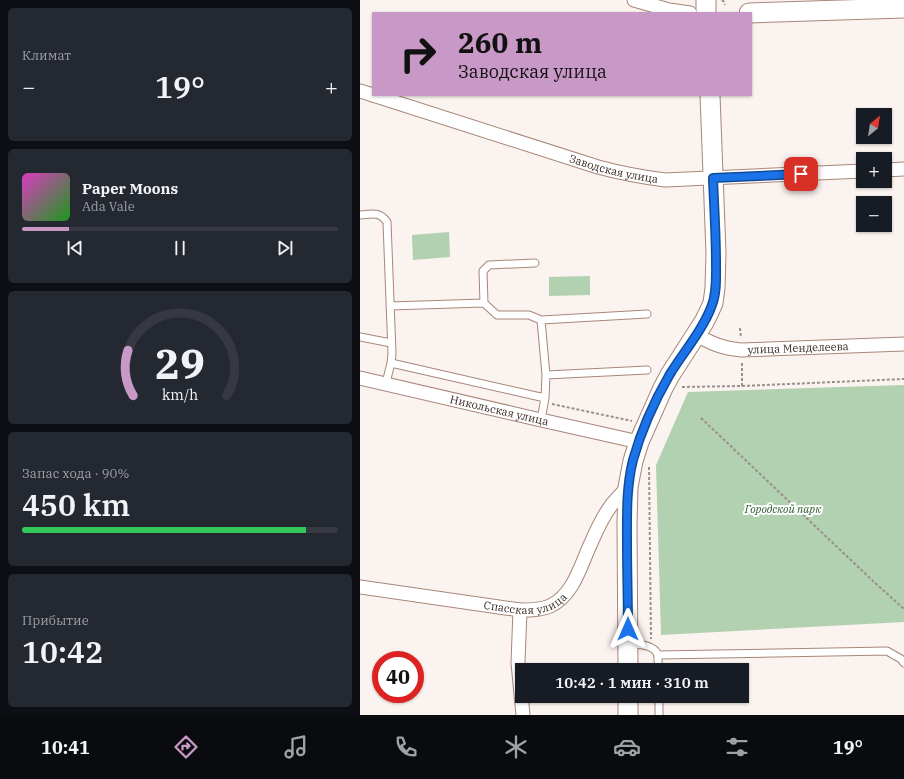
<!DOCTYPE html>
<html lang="ru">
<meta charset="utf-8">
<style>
body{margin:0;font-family:"IBM Plex Serif",serif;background:#242831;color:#f1f3f6;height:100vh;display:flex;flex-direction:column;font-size:15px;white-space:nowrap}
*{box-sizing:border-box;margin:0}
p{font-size:13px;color:#9ea1a6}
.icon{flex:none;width:22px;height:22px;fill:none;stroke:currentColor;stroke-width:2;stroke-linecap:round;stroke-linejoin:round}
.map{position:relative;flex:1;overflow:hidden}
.sheet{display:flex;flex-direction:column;gap:8px;padding:8px;background:#0d0f14;width:360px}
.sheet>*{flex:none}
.top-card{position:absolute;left:12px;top:12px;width:380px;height:84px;border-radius:0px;box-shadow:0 1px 3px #0004;background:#c898c6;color:#111;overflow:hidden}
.needle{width:26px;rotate:30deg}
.buttons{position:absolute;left:496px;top:108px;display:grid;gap:8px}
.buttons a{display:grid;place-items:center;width:36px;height:36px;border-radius:0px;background:#171b24;box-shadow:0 1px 3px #0004;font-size:20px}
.speed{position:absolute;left:12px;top:651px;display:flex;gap:8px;font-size:20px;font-weight:700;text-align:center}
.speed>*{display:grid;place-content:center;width:52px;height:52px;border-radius:50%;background:#171b24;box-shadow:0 1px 3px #0004;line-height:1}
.speed .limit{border:6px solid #d22;background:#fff;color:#111}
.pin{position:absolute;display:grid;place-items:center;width:34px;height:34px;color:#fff;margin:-17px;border-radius:8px;box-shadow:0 2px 6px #0006}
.me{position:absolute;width:44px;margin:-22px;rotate:0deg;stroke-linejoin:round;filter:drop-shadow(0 0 3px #0008)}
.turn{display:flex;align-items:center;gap:14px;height:84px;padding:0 20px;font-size:18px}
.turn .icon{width:52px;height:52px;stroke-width:2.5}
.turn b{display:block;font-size:28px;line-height:34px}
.big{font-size:30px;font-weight:600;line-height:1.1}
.sheet .card{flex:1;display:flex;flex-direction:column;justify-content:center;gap:6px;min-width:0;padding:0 14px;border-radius:6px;background:#242831}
.sheet .dial{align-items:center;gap:0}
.dial svg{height:104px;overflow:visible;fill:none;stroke:#363941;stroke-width:7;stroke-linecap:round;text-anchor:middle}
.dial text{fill:#f1f3f6;stroke:none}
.song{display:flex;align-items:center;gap:12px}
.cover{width:48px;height:48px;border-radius:6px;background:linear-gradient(135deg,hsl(310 70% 55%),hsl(120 70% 35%))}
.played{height:4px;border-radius:2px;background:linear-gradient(90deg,#c898c6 15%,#363941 15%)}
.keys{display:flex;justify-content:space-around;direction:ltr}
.heat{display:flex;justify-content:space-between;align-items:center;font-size:22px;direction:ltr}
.charge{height:6px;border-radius:3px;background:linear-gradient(90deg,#34c759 90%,#363941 0)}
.trip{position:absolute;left:155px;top:663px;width:234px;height:40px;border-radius:0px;background:#171b24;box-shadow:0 1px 3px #0004;font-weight:600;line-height:40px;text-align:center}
.tabs{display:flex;height:64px;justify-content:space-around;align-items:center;background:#090b0e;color:#9ea1a6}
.tabs .icon{width:28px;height:28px}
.tabs .on{color:#c898c6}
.tabs b{font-size:18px;color:#f1f3f6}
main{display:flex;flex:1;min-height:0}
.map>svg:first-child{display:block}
.green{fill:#b1d1b0}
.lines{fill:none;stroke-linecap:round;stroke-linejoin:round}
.lane-casing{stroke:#a78678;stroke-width:9}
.street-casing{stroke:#a78678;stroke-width:15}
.secondary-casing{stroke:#a78678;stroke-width:21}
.path{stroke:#9a8f8b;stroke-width:2;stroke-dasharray:3 2;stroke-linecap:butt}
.lane{stroke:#fff;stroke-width:7}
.street{stroke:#fff;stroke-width:13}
.secondary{stroke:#fff;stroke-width:19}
.route-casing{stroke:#114b97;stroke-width:10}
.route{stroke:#1a73e8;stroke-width:7}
.labels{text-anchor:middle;stroke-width:4;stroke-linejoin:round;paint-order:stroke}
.street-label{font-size:11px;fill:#372923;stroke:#fff}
.park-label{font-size:11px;font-style:italic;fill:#285729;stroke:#fff}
</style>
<main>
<section class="sheet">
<div class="card"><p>Климат</p>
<div class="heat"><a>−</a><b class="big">19°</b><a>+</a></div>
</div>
<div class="card">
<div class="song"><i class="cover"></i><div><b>Paper Moons</b><p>Ada Vale</p></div></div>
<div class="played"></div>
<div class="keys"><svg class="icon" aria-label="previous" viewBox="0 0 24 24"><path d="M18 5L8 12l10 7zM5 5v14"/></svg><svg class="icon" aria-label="pause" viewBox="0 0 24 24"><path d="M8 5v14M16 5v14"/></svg><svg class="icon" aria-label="next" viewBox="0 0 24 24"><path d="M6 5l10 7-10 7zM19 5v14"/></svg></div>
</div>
<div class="card dial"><svg viewBox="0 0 100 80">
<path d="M14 69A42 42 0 1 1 86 69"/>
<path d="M14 69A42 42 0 0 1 10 34" stroke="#c898c6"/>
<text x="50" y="56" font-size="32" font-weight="700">29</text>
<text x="50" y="72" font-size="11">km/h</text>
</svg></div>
<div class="card"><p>Запас хода · 90%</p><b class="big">450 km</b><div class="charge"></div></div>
<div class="card"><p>Прибытие</p><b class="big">10:42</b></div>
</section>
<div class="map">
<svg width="544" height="715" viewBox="0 0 544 715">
<rect width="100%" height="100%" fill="#fbf3f0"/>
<path class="green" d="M89,232L90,257L53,260L52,235Z
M230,276V295L189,296V277Z
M544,385V622L301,635L296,465L328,392Z"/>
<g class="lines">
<defs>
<path id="lane" d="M0,215C13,214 19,211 27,222L32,353L31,363L26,383
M124,303L123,271L129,265L175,263
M30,306L124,303L137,315H169L181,320L186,375L185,398L181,420
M181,320L287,314
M0,337L31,343
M31,363L185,398
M186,375L287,370
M269,644C277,644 293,645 297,653C299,658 298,665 298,670
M298,655L527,651L541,659L544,663
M299,696V715"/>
<g id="street">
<path d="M274,0L309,10L330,13"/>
<path d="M0,91L13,95"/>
<path id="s1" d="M13,95L238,167C260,173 282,177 305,180L503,171"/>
<path d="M525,170L544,169"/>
<path id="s2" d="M336,335C353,344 362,348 381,350L544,344"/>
<path id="s3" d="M0,378L181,420L279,442"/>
<path id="s4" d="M0,587L160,610C170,610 181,610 190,606C214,595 221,564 231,543C237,529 244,514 253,503C258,497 263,492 268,487"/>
<path d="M160,610L158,663L163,715"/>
</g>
<path id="secondary" d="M346,0V13
M389,13L544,8
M268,670L267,524L268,487L273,461L279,442L303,388L310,375L344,322L349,312L353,303L355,288L356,253L350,95
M268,696V715"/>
</defs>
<use href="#lane" class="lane-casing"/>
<use href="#street" class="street-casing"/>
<use href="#secondary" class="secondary-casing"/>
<path class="path" d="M362,0L364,2L365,5
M380,328L381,338
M382,363V386
M322,387L382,386L544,379
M192,404L272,421
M341,418L513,581L544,609
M289,467L291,639"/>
<use href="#lane" class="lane"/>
<use href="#street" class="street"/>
<use href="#secondary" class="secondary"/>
</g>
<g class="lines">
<defs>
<path id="route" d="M268,629C268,601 267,573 267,544C267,516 266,488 273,460C281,431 295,400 310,374C323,353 344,328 352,305C357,292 356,276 356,263C356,234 354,206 353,178L441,174"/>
</defs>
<use href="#route" class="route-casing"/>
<use href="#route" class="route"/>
</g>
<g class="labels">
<g class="street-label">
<text dy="4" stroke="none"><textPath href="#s1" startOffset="252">Заводская улица</textPath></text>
<text dy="4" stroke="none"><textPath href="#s2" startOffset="105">улица Менделеева</textPath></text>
<text dy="4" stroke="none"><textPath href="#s3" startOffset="143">Никольская улица</textPath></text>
<text dy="4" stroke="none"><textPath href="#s4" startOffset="168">Спасская улица</textPath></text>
</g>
<g class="park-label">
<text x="423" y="513">Городской парк</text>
</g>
</g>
</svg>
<div class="buttons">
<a><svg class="needle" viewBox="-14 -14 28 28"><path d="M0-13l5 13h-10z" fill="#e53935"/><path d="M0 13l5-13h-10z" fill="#9ea1a6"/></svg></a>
<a>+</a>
<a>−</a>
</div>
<div class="speed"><div class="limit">40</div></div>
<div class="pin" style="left:441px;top:174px;background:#d93025"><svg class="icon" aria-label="arrive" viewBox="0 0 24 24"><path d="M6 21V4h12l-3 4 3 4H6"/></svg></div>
<svg class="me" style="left:268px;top:629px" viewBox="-20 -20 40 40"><path d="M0-17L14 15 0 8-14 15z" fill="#1a73e8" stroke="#fff" stroke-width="4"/></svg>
<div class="trip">10:42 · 1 мин · 310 m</div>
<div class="top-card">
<div class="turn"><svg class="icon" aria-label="right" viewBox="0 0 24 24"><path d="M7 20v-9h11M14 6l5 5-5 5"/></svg><div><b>260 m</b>Заводская улица</div></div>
</div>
</div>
</main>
<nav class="tabs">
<b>10:41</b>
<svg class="icon on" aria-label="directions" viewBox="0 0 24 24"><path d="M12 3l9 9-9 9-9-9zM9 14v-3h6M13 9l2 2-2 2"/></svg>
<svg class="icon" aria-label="music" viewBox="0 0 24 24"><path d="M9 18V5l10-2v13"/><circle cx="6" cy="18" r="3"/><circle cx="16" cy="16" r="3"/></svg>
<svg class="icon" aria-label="phone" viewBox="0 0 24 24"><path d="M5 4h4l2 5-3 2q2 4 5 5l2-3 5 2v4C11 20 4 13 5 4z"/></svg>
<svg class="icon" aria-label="climate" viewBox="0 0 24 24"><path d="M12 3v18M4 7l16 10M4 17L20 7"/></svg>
<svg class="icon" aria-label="car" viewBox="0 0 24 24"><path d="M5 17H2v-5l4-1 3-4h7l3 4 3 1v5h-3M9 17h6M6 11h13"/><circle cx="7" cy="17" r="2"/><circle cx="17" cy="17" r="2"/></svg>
<svg class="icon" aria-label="filters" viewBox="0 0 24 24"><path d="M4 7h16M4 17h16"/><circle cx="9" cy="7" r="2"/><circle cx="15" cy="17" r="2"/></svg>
<b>19°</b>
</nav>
